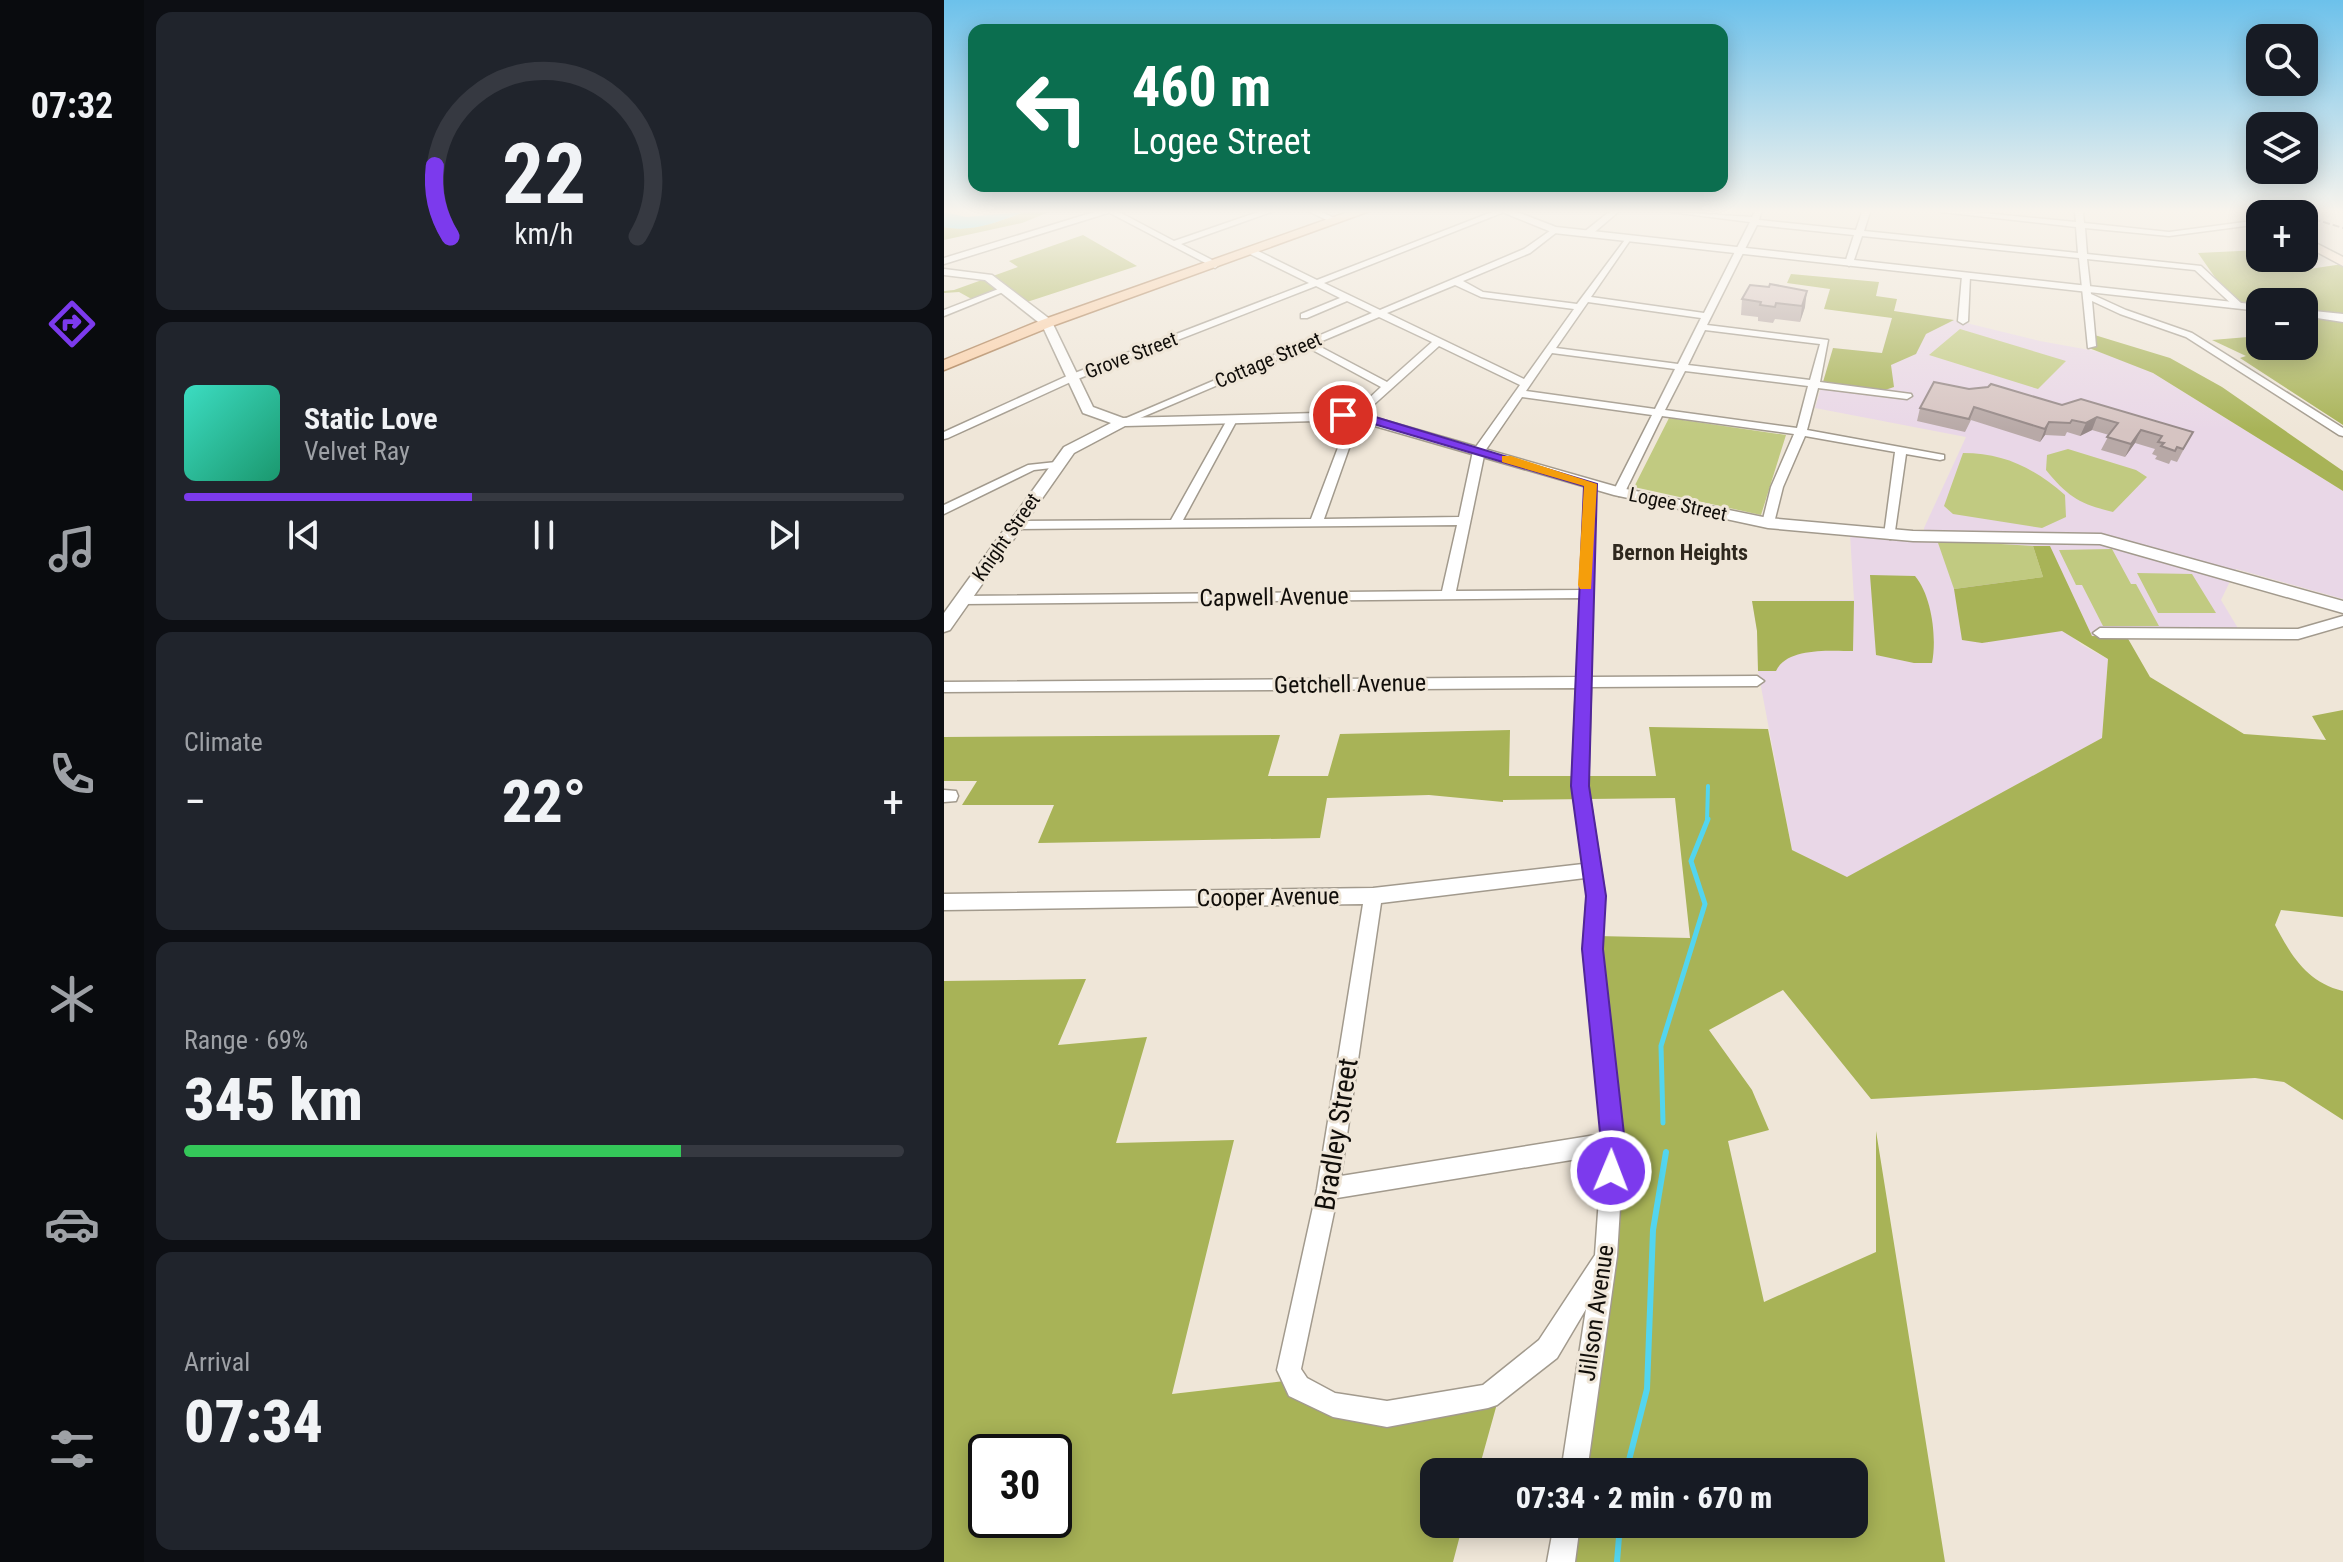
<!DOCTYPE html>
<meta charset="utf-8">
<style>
body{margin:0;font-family:"Roboto Condensed",sans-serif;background:#20242c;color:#f1f3f6;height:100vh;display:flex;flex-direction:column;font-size:30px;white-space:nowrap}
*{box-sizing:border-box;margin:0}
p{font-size:26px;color:#9ea1a6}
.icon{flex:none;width:44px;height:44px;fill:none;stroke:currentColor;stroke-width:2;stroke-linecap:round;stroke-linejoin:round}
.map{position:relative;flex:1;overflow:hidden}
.details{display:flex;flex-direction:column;gap:12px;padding:12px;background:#0d0f14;width:800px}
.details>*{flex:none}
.banner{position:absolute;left:24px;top:24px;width:760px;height:168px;border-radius:16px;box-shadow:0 4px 20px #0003;background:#0b6e4f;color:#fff;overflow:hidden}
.tools{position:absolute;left:1302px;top:24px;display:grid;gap:16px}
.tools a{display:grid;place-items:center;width:72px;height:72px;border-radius:16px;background:#171b24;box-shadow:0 4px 20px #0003;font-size:40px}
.speed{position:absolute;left:24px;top:1434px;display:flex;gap:16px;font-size:40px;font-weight:700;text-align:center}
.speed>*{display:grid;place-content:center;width:104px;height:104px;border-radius:50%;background:#171b24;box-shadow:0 4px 20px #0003;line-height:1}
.speed .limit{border:4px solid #111;border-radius:12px;background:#fff;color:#111}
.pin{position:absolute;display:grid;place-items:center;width:68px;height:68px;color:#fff;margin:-34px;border:4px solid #fff;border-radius:50%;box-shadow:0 2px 8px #0007}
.me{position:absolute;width:88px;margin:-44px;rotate:1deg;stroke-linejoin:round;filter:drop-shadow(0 0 6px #0008)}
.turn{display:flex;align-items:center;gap:28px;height:168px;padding:0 32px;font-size:36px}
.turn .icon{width:104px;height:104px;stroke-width:2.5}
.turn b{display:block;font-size:56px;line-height:68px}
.big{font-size:60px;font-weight:800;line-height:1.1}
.details .tile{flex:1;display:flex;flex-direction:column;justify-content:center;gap:12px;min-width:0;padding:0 28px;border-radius:16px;background:#20242c}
.details .dial{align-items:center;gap:0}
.dial svg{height:208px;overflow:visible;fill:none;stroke:#363941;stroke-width:7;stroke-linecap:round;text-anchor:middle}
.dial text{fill:#f1f3f6;stroke:none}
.song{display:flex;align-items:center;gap:24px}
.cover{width:96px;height:96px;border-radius:12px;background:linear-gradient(135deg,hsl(170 70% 55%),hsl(160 70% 35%))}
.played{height:8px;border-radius:4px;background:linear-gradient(90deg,#7c3aed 40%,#363941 40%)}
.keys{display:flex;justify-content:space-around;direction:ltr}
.heat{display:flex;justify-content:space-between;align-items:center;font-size:44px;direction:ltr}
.charge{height:12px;border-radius:6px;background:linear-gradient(90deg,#34c759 69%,#363941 0)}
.trip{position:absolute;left:476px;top:1458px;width:448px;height:80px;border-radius:16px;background:#171b24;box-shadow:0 4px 20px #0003;font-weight:800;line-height:80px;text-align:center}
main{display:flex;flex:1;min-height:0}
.tab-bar{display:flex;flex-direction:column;width:144px;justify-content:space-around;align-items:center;background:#090b0e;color:#9ea1a6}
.tab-bar .icon{width:56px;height:56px}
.tab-bar .selected{color:#7c3aed}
.tab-bar b{font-size:36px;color:#f1f3f6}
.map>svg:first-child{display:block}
.education{fill:#e9d7e7}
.green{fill:#c1ca81}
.forest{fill:#a8b357;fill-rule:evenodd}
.water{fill:#53d5ef}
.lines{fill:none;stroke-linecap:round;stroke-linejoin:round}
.stream-far2{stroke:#53d5ef;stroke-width:4}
.stream-far1{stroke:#53d5ef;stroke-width:5}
.stream{stroke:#53d5ef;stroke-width:6}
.minor-casing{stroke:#a29a8d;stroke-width:3}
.tertiary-casing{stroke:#a29a8d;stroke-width:3}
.secondary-casing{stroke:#a29a8d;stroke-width:3}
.primary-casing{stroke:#a67649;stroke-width:3}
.minor{fill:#fff;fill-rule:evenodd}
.tertiary{fill:#fff;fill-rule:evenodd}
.secondary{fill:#fce7d3;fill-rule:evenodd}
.primary{fill:#facea6;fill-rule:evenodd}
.rail{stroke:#756f67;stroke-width:2;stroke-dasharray:7 3;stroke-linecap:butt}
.wall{fill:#b8a9a7}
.shaded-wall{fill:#968988}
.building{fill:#d6c4c2;stroke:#968988;stroke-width:2}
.route{fill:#7c3aed;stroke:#51269a;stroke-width:2}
.slow{fill:#f59e0b}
.labels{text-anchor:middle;stroke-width:6;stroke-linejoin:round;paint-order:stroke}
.far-street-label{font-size:20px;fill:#110e0a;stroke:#efe6d8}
.far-neighbourhood-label{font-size:22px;font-weight:bold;fill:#2f281e;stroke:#efe6d8}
.street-label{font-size:24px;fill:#110e0a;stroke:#efe6d8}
.near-street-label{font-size:28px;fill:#110e0a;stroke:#efe6d8}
</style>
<main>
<nav class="tab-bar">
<b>07:32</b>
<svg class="icon selected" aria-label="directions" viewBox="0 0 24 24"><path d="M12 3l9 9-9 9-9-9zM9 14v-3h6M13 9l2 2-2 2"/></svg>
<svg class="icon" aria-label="music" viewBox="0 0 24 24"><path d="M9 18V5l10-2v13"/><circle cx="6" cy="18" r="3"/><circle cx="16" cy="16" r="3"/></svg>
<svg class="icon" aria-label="phone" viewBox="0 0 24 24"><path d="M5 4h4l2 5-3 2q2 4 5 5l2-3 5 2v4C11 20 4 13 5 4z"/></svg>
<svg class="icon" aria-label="climate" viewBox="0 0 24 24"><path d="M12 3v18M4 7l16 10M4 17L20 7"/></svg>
<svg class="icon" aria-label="car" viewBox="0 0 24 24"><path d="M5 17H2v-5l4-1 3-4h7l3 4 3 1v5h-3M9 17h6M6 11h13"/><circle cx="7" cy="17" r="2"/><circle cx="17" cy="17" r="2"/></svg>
<svg class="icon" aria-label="filters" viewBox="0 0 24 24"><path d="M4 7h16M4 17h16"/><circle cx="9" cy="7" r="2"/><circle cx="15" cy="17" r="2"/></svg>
</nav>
<section class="details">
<div class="tile dial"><svg viewBox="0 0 100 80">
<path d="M14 69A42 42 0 1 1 86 69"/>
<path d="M14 69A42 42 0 0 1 8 42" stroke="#7c3aed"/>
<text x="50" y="56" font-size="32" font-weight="700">22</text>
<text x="50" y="72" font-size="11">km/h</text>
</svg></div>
<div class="tile">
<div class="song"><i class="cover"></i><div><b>Static Love</b><p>Velvet Ray</p></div></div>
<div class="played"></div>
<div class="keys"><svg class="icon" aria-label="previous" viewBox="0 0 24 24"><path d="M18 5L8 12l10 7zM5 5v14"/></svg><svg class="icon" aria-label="pause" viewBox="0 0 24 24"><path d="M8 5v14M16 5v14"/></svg><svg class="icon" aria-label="next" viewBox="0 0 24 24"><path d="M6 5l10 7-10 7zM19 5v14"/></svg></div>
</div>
<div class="tile"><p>Climate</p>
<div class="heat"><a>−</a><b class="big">22°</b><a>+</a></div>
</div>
<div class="tile"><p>Range · 69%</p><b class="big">345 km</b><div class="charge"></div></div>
<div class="tile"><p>Arrival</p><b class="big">07:34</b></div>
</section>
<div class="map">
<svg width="1399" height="1562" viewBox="0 0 1399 1562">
<rect width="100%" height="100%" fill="#efe6d8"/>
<path class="education" d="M950,311L1006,319L1096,341L1162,353L1209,373L1399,491V599L1292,569L1277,600L1298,635L1148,636L1106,547L993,541L1065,584L1138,645L1164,659L1158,738L902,878L848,850L814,671L813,631L808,601L910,600L906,534L980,539V528L1022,437L871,408L889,348L938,353Z"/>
<path class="green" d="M1016,329L1122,361L1094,389L985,355Z
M725,418L842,435L817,515L690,487Z
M1124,449L1192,470L1203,477L1169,512C1136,504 1124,497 1102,470L1103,455Z
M1019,453C1060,453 1090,468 1121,495L1122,517L1098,528L1009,514L1000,506Z
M993,540L1089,546L1099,577L1010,589Z
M1168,549L1187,584H1192L1215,626H1159L1138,585H1132L1115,550Z
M1193,573L1248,574L1272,613H1214Z"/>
<path class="forest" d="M80,212H105L78,223L0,240V227C27,232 54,222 80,212Z
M139,235L193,266L83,302L65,290L33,302L15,292L0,293V291L10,290L74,267L65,261Z
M1316,250V258H1342L1365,269L1399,264V425L1296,358L1302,356L1268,340L1316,336V346H1360V302H1316V320L1277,286L1254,253Z
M847,274L935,282L932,296L953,299L950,311L1010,320L982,334L972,354L947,365L950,387L941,390L879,382L889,348L938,353L948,318L880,309L886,289L843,283Z
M1144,333L1226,358L1278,387L1399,471V491L1209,373L1145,348Z
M1089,546H1106L1148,636L1183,637L1206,677L1300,734L1382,740L1368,716L1399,710V917L1337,910L1331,925C1347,955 1362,982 1399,991V1120L1340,1082L1311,1078L927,1099L839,990L765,1030L808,1090L825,1130L784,1141L820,1302L932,1252V1131L1001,1562H622L627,1524H910V1472H634L671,1204L652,936L746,938L731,798L559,800V802L485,795L383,798L376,838L94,843L110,805H18L33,781H0V737L336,735L324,776H384L396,734L566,730L565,776H712L705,727L824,729L848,850L903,877L1158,738L1164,659L1118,631L1038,643L1018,640L1010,589L1099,577Z
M926,575L971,576C988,596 993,638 988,663H970L932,655Z
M808,601H910L909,651C887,651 843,647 832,671H814L813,631Z
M142,979L114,1045L203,1037L172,1143L290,1140L228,1394L349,1380L423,1411L516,1398L561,1375L534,1472H490V1524H519L509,1562H0V981ZM42,1452H110V1520H42Z"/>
<path class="water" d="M0,212L22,217L80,212C54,222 27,233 0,227Z"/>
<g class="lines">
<path class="stream-far2" d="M763,821L764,786"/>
<path class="stream-far1" d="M719,1123L717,1046L761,904L747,861L764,819"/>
<path class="stream" d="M682,1472L703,1389L709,1230L722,1152
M673,1562L676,1524"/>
<defs>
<path id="minor" d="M164,212H175L230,241L314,212H327L237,244L274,263L275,265L271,268Z
M366,212H378L396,221L389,223Z
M548,212H560L380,283L436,310L580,249L610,228L613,232L586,253L519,281L539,292L633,304L683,237L687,239L647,297L760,313L806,222L727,212L808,217L811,212H817L815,220L912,230L918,212H926L920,231L1134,253L1132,227L997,212H1030L1132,222L1131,212H1139L1140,223L1225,232L1316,220V224L1225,236L1141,228L1143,254L1257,266L1298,304V308H1292L1251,270L1143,259L1147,294L1182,310L1248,333L1399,428V436L1395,435L1242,337L1176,314L1148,301L1152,346L1144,348L1135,258L918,236L909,263L905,266L901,263L910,235L813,225L763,325L884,340L876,382L967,394L968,396L963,399L874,388L863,430L1000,455V459L996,460L962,454L950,538L946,539L940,535L951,452L861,436L839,487L830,523L824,527L818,523L827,487L850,434L718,416L681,492L675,496L669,492L708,415L578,397L541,451L512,591L637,590L641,484L647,480L651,482L647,677L813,676L820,681L813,686L647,687L644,786L661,896L657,949L680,1143L673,1256L643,1472H617L642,1309L613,1358L553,1405L544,1408L443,1427L389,1417L345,1396L333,1370L373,1189L419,904L0,910V894L429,888L639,864L628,786L632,688L0,692V682L633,677L636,598L18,604L11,600L18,596L498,591L513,525L71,529L65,525L71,521L227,520L283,420L288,417L293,420L239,520L367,519L406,416L437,387L363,347L182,424L173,422L428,313L403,301L363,318H357V314L396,298L372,286L131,380L4,438L0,439V432L123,376L365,283L306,254V250H312L373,280ZM511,285L537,297L630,309L580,379L443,313ZM644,302L757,318L734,364L612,348ZM435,317L488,342L443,382L371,344ZM761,330L876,344L866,380L744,365ZM495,346L576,385L529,451L515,517L380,519L416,417ZM608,353L731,369L711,409L582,391ZM741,371L864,386L853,428L721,410ZM641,878L643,896L639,949L658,1134L397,1176L437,903ZM658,1155L651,1255L595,1340L539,1385L443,1401L391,1393L363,1378L357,1369L393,1198Z
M665,212H674L646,236H640V232Z
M1347,212H1356L1346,214Z
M1022,273L1026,276L1024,321L1019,324L1014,321L1018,276Z
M57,288L64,290L0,316V310Z
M112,462L116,463V467L90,470L0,514V505L84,465Z
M1399,616V626L1354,639L1156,638L1149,633L1156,628L1354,629Z
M0,790L12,791L14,796L12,801L0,802Z
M610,1524H636L631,1562H603Z"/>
<path id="tertiary" d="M150,212H167L0,264V258Z
M558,212H573L612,227L1316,305V311L610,233Z
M0,269L48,275L107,320L149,407L179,418L411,412L677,488L824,518L969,531L1157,534L1399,601V613L1156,544L969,541L824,528L670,495L410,420L181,426L130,453L6,630L0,632V613L120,447L167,423L139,413L98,325L41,280L0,275Z
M1360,310L1399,314V322L1360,316Z"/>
<path id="secondary" d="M1306,212H1319L1321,214H1316V218Z
M1360,237L1399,257V266L1360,245Z"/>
<path id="primary" d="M404,212H423L108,326L0,370V360L98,320Z"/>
</defs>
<use href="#minor" class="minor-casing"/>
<use href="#tertiary" class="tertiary-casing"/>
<use href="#secondary" class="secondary-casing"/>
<use href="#primary" class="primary-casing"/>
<use href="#minor" class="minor"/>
<use href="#tertiary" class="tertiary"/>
<use href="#secondary" class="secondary"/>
<use href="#primary" class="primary"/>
<path class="rail" d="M1360,216L1399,228"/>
</g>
<path class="wall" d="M825,287L861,307L856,322L831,319L829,323L814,321V317L797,315L798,299Z
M1025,389L1118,405L1249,432L1233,462L1227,460L1225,464L1211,459L1213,456L1208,454L1211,449L1191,443L1181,457L1157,450L1165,435L1148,430L1136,436L1123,432L1121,436L1101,435L1096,442L1027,420L1021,432L973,421L976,408Z"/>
<path class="shaded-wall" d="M863,291L861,307L856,322L858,306Z
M1153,417L1148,430L1136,436L1142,423Z
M1105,422L1101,435L1096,442L1101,429Z
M1197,430L1191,443L1181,457L1187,444Z"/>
<path class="building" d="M826,284L863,291L858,306L832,303L831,307L816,305L817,302L798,299L806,285L825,287Z
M990,382L1025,389L1044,387L1047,384L1118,405L1137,399L1249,432L1239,449L1233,447L1231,451L1217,446L1220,443L1214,442L1218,436L1197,430L1187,444L1163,437L1174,423L1153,417L1142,423L1128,420L1126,423L1105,422L1101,429L1030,407L1025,419L976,408Z"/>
<linearGradient id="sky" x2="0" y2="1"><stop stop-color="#6cc1eb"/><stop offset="0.49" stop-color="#f8f4ed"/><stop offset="1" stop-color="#f8f4ed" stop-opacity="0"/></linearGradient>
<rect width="1399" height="431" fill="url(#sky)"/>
<path class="route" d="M399,411L428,416L653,484L645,786L662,896L659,949L681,1143L676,1180L667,1183L658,1180L655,1171L657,1143L638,949L642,896L627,786L640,486L423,422L395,418V412Z"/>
<path class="slow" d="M558,456H567L653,484L647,589H636L634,585L640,486L558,462Z"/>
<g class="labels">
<g class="far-street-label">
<text transform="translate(187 355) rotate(-21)" y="7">Grove Street</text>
<text transform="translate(324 360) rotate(-23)" y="7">Cottage Street</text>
<text transform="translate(734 504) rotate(12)" y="7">Logee Street</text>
<text transform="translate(62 537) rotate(-55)" y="7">Knight Street</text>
</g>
<g class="far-neighbourhood-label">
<text x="736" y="560">Bernon Heights</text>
</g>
<g class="street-label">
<text transform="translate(330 597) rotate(-1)" y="8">Capwell Avenue</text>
<text transform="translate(406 684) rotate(-1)" y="8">Getchell Avenue</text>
<text transform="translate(324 897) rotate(-1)" y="8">Cooper Avenue</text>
<text transform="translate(652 1313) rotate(-82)" y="8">Jillson Avenue</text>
</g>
<g class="near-street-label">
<text transform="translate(392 1134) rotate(-81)" y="10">Bradley Street</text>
</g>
</g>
</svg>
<div class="tools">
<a><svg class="icon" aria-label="search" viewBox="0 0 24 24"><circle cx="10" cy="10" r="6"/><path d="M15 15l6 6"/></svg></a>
<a><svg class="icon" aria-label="layers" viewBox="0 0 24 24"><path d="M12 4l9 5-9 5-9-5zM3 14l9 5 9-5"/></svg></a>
<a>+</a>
<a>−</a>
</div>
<div class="speed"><div class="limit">30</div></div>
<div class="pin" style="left:399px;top:415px;background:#d93025"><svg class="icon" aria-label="arrive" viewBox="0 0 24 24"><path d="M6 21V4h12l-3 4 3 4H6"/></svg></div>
<svg class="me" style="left:667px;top:1171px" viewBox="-20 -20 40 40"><circle r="17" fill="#7c3aed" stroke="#fff" stroke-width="3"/><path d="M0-11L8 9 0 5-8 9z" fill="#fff"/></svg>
<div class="trip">07:34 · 2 min · 670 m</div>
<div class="banner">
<div class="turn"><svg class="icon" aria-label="left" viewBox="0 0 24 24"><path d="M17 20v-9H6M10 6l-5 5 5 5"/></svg><div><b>460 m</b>Logee Street</div></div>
</div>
</div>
</main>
